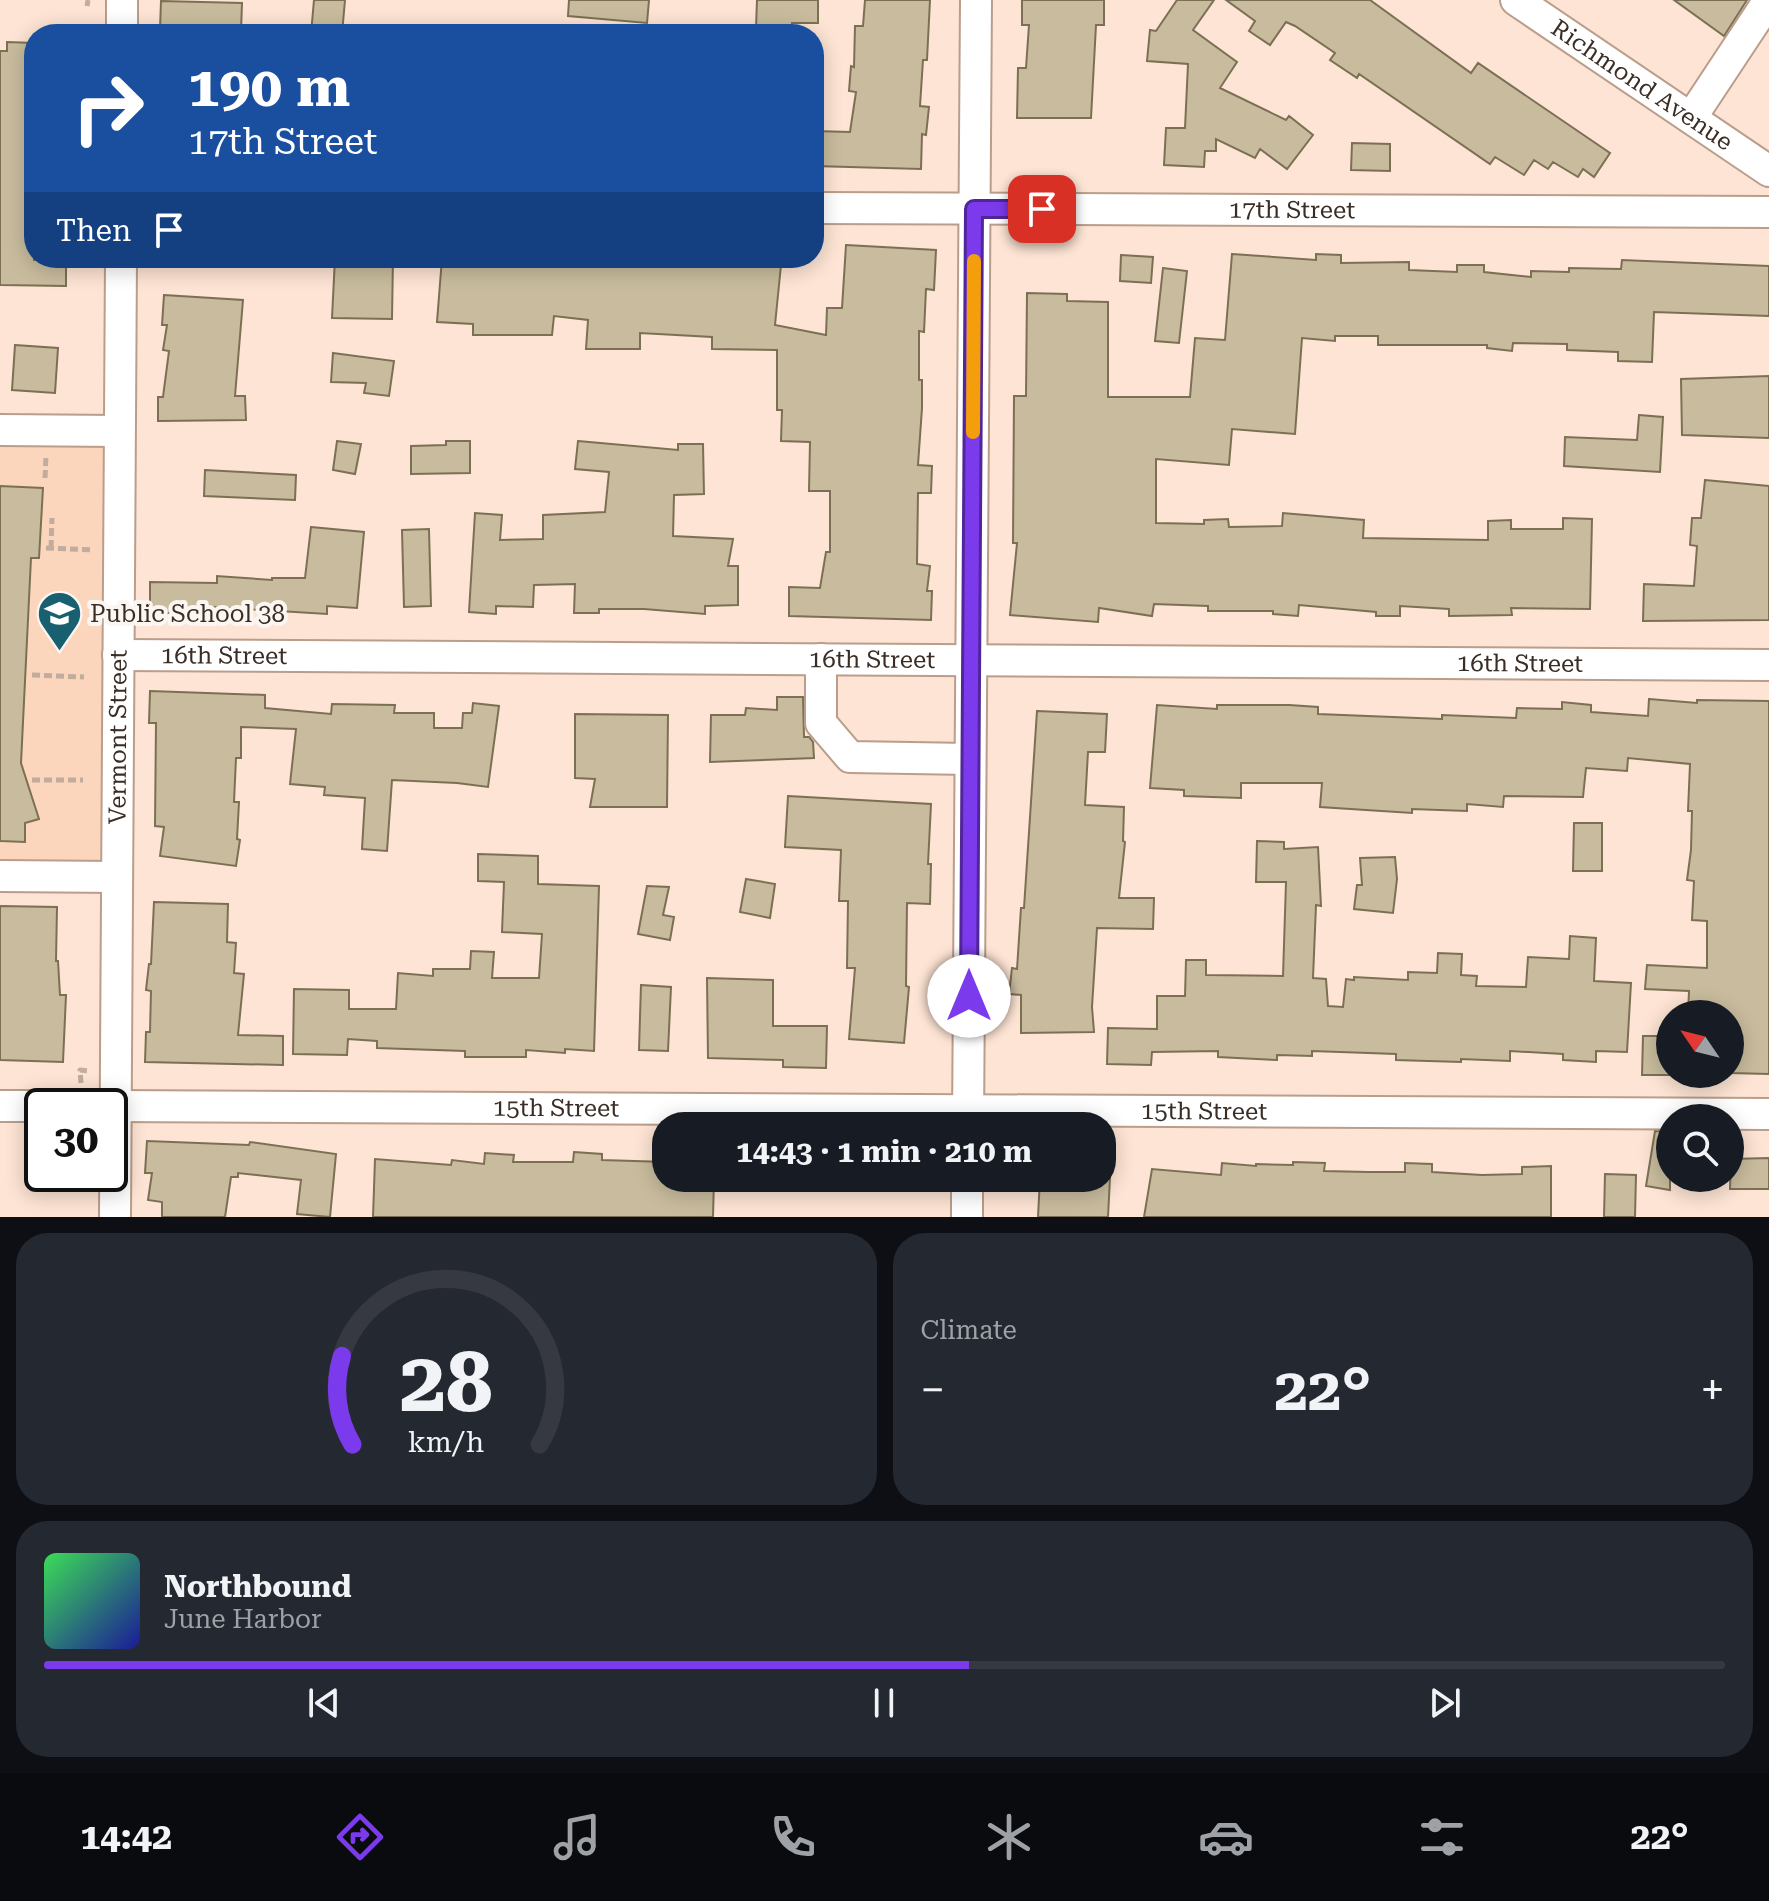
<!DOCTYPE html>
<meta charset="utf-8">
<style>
body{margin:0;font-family:"Roboto Serif",serif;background:#242831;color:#f1f3f6;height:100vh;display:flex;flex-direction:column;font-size:30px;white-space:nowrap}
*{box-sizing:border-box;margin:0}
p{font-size:26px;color:#9ea1a6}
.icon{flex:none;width:44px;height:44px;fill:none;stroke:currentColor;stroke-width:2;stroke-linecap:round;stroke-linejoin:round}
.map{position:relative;height:1217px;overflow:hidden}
.panel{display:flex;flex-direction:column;gap:16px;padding:16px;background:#0d0f14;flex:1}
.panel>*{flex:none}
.guide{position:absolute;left:24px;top:24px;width:800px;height:244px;border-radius:32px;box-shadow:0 4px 20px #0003;background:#1a4fa0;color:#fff;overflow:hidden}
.needle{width:52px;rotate:305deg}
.buttons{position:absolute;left:1656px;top:1000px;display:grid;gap:16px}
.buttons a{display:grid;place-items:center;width:88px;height:88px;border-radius:50%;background:#171b24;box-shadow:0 4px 20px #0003;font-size:40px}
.speed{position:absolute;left:24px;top:1088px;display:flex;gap:16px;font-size:40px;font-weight:700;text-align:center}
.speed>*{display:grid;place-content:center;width:104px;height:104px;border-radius:50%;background:#171b24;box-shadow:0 4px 20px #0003;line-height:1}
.speed .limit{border:4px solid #111;border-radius:12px;background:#fff;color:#111}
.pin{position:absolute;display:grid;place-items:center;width:68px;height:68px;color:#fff;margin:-34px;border-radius:16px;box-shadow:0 4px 12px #0006}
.me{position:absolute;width:88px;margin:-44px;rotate:0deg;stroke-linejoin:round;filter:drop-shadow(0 0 6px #0008)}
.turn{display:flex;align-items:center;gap:28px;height:168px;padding:0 32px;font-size:36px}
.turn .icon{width:104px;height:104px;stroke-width:2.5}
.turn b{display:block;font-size:56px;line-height:68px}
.then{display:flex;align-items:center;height:76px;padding:0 32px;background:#0003;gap:16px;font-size:30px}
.big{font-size:60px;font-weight:700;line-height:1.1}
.panel .card{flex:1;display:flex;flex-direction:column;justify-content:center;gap:12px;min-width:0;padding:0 28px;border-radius:32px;background:#242831}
.panel .dial{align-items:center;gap:0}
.dial svg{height:208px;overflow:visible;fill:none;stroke:#363941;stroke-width:7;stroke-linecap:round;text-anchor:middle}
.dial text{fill:#f1f3f6;stroke:none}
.song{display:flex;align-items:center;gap:24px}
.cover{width:96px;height:96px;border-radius:12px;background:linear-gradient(135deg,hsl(130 70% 55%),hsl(240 70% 35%))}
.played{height:8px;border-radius:4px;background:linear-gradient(90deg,#7c3aed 55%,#363941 55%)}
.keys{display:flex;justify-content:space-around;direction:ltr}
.heat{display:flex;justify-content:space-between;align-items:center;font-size:44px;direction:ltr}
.panel .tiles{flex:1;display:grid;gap:16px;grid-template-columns:1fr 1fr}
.card:last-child{grid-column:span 2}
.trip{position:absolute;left:652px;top:1112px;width:464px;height:80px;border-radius:32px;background:#171b24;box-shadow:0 4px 20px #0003;font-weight:700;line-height:80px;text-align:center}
.menu{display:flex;height:128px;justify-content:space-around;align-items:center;background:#090b0e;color:#9ea1a6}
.menu .icon{width:56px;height:56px}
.menu .current{color:#7c3aed}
.menu b{font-size:36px;color:#f1f3f6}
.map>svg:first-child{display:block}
.built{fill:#fbd6bd}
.building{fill:#c9bc9e;stroke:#7c7054;stroke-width:2}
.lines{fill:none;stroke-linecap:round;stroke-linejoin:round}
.minor-casing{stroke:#ba9d8a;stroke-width:34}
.path{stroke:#c1ac9e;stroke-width:5;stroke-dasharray:8 4;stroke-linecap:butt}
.minor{stroke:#fff;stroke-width:30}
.route-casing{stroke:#51269a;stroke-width:20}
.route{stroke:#7c3aed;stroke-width:14}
.slow{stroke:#f59e0b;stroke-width:14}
.labels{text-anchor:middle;stroke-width:8;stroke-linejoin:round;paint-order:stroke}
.street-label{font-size:24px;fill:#392d25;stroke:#fcf6f2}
.poi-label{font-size:24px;fill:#392d25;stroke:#fcf6f2;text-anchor:start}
</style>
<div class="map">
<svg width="1769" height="1217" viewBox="0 0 1769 1217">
<rect width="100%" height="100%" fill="#fde4d4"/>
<path class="built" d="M0,430L119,431L117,877L0,876Z"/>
<path class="building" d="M314,0H345L342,34H311Z
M569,0H649L647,23L568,16Z
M757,0H818V23H792V34H767V28H756Z
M865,0H930L927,60H923L920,106L929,107L926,135L922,134L921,169L814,166V131L850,132L856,92L849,91L851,66L854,67L855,26H863Z
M1022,0H1104V25H1096L1091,118H1017L1018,68H1026L1029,25H1022Z
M1177,0H1214L1193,30L1237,62L1220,88L1286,120L1289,116L1313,135L1287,169L1260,149L1255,158L1216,139V151H1205L1204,167L1164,165L1166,128H1185L1188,64L1147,61L1150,30L1156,31Z
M1226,0H1370L1471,73L1478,63L1610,153L1594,177L1583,169L1578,177L1553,162L1548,169L1534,160L1524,175L1495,157L1490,164L1359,74L1357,78L1330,60L1335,53L1295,26L1286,22L1270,45L1249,31L1255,21Z
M1674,0H1747L1724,36Z
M161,1L242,3L241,31L160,29Z
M7,42L34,43V260H66V286L0,285V51H7Z
M1352,143L1390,144V171L1351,170Z
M846,245L936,250L934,290L926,289L924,332L919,331V380H922V408L918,465L932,466L931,493H918L917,564L930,566L927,591H932L931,620L789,616V587L820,588L826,552H830V491H809L810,442L781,441L782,410H777V350L712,349V337L640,333V349H586L588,320L554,316L552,335H473V324L437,322L442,258H568V262L713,267L714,264L756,263L781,265L775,325L826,335L827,308H842Z
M1232,254L1316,260V254L1341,255V263L1409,262V270L1457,272V265H1484V272L1531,277V271L1569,272V268L1621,269L1622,260L1769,266V316L1654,312L1652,362L1618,361V352L1567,350V344L1513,343L1512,351L1487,348V345H1378V336H1335V341L1302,338L1295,434L1232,429L1229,465L1156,459V523L1204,524V520L1228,519L1229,527L1282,526L1283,513L1364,520L1363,538L1488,540V521L1511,520V529H1563V518L1592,519L1590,609L1511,608L1512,615L1449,616V609L1400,606V616H1376V612L1299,605L1298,616L1273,614V611H1208V606L1154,604L1152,616L1099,608L1098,622L1010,615L1017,543H1013L1014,396H1026L1027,293L1067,294V301L1108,302V397H1190L1195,338L1225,340Z
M1121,255L1153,257L1151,283L1120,281Z
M335,258H393L392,319L332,318Z
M1163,268L1187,271L1179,343L1155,341Z
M164,295L243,300L235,396H245L246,420L158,421V397H163L169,351L163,350L167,325H162Z
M15,345L58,348L55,393L12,390Z
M333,353L394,361L389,396L364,393L366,383L331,382Z
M1769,376V438L1682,435L1681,379Z
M1639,415L1663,417L1660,472L1564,466L1565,437L1637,440Z
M337,441L361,444L355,474L333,470Z
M446,441H470V473L411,474V446L446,445Z
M578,441L678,450V444H703L704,494L674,495L673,536L733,539L728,566H738V605L705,606V614L644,609H599V613H574L575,584L534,585L533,607L496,606V614L469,612L475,513L502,515L500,540L543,539V515L605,512L609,472L575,469Z
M205,470L296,475L295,500L204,496Z
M1705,480L1769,486V620L1643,621L1644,584L1694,586L1697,546L1690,545L1692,518H1701Z
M0,486L43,488L39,558H31L21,763L39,819L25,823V842L0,841Z
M311,527L364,532L357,608L327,606V614L213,607V614L150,613V582L217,583V576L272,580V578H305Z
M429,529L431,606L404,607L402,530Z
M150,691L265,695V708L331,714L332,704L395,705L394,713H434V728H462L463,713H472L473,703L499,706L488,787L457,783L392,780L387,851L362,849L365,798L324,795L325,787L290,784L296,729L241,727V758H236L234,802H239L237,839L240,840L236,866L160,856L164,827L155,826L156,723H149Z
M777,697H803L804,737H809L813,742L814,758L710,762L711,715H745L746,708L777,710Z
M1649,699L1697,703V700L1769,701V1074L1730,1073V1014H1688L1689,991L1645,989L1647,965L1707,968V921L1692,920L1694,881L1687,880L1691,850L1692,811H1688L1690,764L1628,758L1627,771L1586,768L1583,797L1504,796L1503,807L1467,804V811L1412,809V813L1320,807L1322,783H1241V798L1184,796V790L1150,788L1157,705L1217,709V705H1289L1318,707V714L1442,719V715L1516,718L1517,708L1562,709V702L1591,705V712L1648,716Z
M1037,711L1107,714L1105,752H1088L1085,805L1124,807L1123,841L1125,842L1119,898H1154L1153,929L1097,928L1092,1007L1094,1032L1021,1033V995L1009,994L1012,968L1017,969L1021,908H1024Z
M575,714L668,715L667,807H590L595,779L575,778Z
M788,796L931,804L928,864H931L930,904L907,903L906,986L909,987L904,1043L849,1039L855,968H847L848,901H839L841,850L785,847Z
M1574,823H1602V871H1573Z
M1257,841L1284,842V849L1318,847L1321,906L1316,905L1313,978L1326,979L1328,1006L1343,1007L1346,979L1354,980V977L1408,980V972L1437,973L1438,953L1462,954L1461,975L1477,976L1476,986L1526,987L1528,957L1569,959L1570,936L1596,938L1594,981L1631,983L1627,1052L1596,1051V1062L1563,1060V1054L1510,1051V1061L1461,1059V1062L1396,1060V1054L1312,1051V1056L1277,1055V1060L1218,1057V1051L1152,1052L1151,1065L1107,1064L1108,1028L1157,1029V996H1185L1186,960H1206V975L1283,976L1286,882H1256Z
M478,854L538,856V884L599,886L594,1051L565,1049V1053L526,1050V1057H465V1051L377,1048V1041L348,1039L347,1055L293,1054L294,989L349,990V1009H396L398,973L433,976V969H470L471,951L494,952L492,978H539L542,934L502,932L504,882L478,881Z
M1395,857L1397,879L1393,913L1354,909L1357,885H1362L1360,858Z
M746,879L775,884L770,918L740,912Z
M647,886L669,887L663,915L674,917L670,940L638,934Z
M154,902L228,904L227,942L236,943L234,973L244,974L238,1035L283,1036V1065L145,1062L146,1032H150L151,991L146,990L149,964H151Z
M0,906L57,907L56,961H58L60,995H66L63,1062L0,1060Z
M707,978L773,980V1026H827L826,1068L783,1067V1060L708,1058Z
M641,985L671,987L668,1051L639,1050Z
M1643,1036H1670V1075H1642Z
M1655,1131L1670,1132V1190L1646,1186Z
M147,1141L249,1145L250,1142L336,1154L330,1217L297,1214L301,1180L238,1173V1177H231L225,1217H162V1202L148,1200L152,1173H145Z
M574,1152L602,1154V1160L666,1162V1178H714L713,1217H373L375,1159L451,1165L452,1160L484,1164L485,1153L514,1155L513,1162H573Z
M1769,1158V1189H1730L1731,1159Z
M1293,1162L1325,1163L1324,1171L1368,1172H1405V1163L1432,1164V1172L1482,1175L1522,1174V1167L1551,1166V1217H1144L1152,1169L1221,1175L1222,1163L1256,1166V1164L1293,1165Z
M1605,1174L1636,1175L1635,1217H1604Z
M1040,1178H1110L1108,1217H1038Z"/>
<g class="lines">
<defs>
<g id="minor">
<path id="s1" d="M1516,0L1769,171"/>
<path d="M122,34V0"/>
<path d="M1691,118L1769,0"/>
<path id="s2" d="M814,208L1769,212"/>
<path d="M0,430L119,431"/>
<path id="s3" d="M118,655L1769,665"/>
<path d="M821,659V723L850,757L970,759"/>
<path d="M0,876L117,877"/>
<path d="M0,1106H49"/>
<path id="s4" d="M110,1106L1769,1114"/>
<path d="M968,1126L976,0"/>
<path id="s5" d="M115,1217L121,258"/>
<path d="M967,1217V1178"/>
</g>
</defs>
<use href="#minor" class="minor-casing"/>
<path class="path" d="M87,6L88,0
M45,478L46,456
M46,548L93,550
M51,548L52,518
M32,675L84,677
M32,780H83
M81,1083L80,1070L89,1071"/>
<use href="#minor" class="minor"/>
</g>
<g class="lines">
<defs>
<path id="route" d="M969,996L974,209H1042"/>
</defs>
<use href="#route" class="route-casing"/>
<use href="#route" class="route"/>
<path class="slow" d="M973,432L974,261"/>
</g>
<defs>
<symbol id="school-pin" viewBox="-11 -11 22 30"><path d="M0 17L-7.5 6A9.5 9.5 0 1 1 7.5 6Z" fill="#185f70" stroke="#fcf6f2"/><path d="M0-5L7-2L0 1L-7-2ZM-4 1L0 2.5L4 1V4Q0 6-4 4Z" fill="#fff"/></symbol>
</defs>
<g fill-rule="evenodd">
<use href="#school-pin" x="34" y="588" width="51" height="69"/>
</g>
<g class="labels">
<g class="street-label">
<text dy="8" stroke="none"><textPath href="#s1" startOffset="152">Richmond Avenue</textPath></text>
<text dy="8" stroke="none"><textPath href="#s2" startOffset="478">17th Street</textPath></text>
<text dy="8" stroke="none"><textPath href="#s3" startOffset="106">16th Street</textPath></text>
<text dy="8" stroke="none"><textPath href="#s3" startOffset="754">16th Street</textPath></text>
<text dy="8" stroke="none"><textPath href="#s3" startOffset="1402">16th Street</textPath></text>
<text dy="8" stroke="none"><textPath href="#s5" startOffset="480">Vermont Street</textPath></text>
<text dy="8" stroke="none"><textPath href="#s4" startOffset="446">15th Street</textPath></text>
<text dy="8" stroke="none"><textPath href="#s4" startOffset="1094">15th Street</textPath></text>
</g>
<g class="poi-label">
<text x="90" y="622">Public School 38</text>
</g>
</g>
</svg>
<div class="buttons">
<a><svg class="needle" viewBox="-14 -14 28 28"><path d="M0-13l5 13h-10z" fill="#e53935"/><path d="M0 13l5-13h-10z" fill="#9ea1a6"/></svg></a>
<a><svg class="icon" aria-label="search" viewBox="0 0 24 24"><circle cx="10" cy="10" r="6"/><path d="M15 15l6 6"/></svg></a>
</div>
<div class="speed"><div class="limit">30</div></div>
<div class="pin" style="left:1042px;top:209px;background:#d93025"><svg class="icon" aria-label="arrive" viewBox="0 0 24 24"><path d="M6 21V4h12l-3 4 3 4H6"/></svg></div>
<svg class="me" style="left:969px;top:996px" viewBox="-20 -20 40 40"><circle r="19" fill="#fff"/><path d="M0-13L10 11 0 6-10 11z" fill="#7c3aed"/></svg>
<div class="trip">14:43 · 1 min · 210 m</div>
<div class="guide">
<div class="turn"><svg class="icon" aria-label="right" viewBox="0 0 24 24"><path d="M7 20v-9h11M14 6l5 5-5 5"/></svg><div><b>190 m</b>17th Street</div></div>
<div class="then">Then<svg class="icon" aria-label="arrive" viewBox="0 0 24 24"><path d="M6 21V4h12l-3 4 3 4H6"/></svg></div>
</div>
</div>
<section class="panel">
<div class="tiles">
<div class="card dial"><svg viewBox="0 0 100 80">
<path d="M14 69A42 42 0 1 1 86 69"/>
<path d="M14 69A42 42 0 0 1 10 35" stroke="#7c3aed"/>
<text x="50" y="56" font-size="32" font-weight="700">28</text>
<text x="50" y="72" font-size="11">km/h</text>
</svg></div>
<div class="card"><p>Climate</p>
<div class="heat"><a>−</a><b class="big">22°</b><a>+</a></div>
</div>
<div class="card">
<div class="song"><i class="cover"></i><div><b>Northbound</b><p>June Harbor</p></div></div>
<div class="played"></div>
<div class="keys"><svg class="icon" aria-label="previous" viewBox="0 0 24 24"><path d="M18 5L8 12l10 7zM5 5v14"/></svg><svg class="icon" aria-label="pause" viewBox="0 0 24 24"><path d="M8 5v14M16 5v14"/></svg><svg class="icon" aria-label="next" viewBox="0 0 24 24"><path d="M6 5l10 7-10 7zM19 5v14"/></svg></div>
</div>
</div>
</section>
<nav class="menu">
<b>14:42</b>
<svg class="icon current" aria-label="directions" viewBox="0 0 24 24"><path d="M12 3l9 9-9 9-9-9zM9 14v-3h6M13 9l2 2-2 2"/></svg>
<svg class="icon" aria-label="music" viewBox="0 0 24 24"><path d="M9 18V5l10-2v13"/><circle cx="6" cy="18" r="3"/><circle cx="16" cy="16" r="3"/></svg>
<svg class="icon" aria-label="phone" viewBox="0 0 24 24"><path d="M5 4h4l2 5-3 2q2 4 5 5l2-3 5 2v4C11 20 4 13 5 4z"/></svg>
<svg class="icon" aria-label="climate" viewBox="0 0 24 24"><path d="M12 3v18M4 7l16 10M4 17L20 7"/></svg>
<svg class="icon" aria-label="car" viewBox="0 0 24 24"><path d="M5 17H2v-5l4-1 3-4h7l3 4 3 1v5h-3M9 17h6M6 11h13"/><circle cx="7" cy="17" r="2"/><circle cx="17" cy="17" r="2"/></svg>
<svg class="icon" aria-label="filters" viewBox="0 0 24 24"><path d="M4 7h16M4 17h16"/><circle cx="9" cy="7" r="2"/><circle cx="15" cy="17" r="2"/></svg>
<b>22°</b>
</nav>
